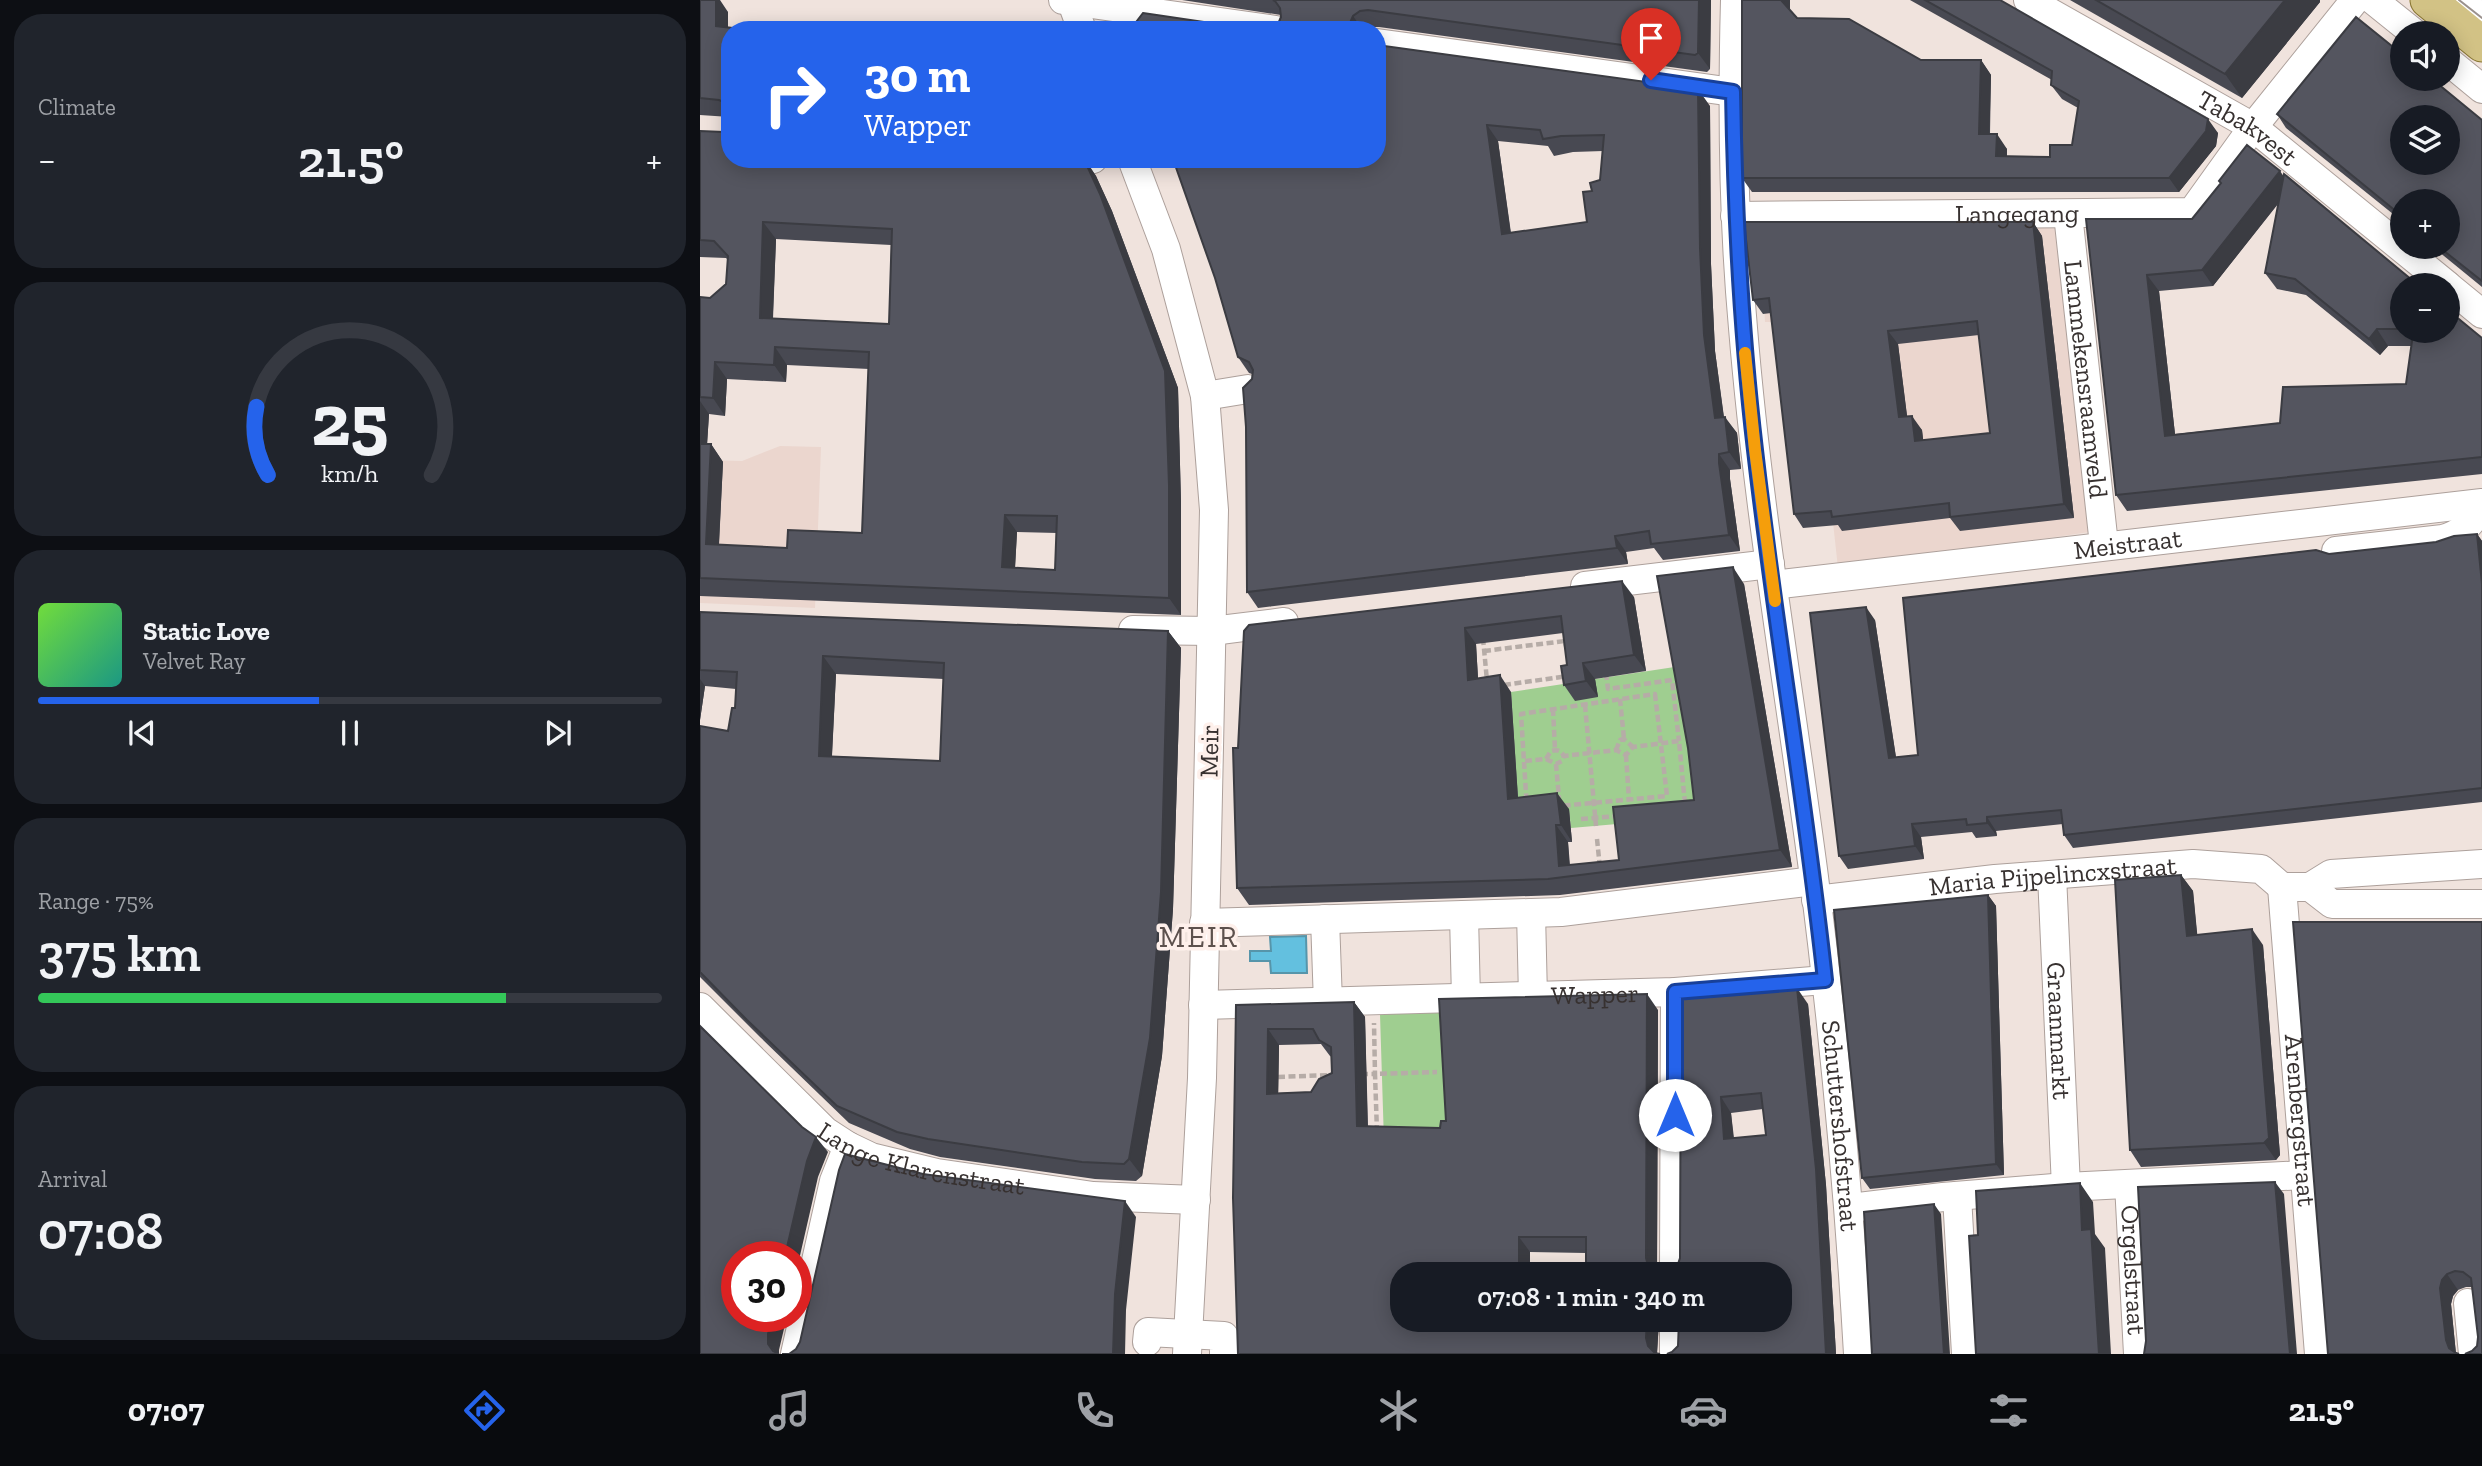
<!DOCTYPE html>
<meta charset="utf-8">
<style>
body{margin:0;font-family:"Zilla Slab",serif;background:#20242c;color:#f1f3f6;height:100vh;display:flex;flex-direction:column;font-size:26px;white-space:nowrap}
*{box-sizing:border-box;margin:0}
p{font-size:23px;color:#9ea1a6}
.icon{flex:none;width:38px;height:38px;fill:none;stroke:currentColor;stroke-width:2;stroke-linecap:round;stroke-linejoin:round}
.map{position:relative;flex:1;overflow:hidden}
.side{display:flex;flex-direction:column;gap:14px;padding:14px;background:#0d0f14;width:700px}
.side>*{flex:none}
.top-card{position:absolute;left:21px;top:21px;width:665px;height:147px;border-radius:28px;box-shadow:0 4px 18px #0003;background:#2563eb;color:#fff;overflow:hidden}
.buttons{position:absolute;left:1690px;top:21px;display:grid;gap:14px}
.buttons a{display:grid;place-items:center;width:70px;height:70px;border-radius:50%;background:#171b24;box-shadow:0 4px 18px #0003;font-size:35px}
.speed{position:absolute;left:21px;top:1241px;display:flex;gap:14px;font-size:35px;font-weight:700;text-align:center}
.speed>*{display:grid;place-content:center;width:91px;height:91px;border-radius:50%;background:#171b24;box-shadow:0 4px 18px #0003;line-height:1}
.speed .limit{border:10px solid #d22;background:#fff;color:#111}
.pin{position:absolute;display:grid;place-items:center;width:60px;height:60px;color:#fff;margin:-72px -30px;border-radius:50% 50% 50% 0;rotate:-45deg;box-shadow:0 0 7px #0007}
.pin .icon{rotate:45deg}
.me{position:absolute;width:77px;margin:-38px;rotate:0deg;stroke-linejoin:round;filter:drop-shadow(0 0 5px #0008)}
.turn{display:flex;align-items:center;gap:24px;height:147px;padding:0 28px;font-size:32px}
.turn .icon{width:91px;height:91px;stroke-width:2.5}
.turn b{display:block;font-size:49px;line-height:60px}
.big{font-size:52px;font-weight:600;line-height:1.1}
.side .card{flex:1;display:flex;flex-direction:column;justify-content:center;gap:10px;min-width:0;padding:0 24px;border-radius:28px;background:#20242c}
.side .dial{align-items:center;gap:0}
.dial svg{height:182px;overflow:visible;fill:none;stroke:#363941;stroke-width:7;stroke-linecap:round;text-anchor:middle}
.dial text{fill:#f1f3f6;stroke:none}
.song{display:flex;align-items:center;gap:21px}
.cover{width:84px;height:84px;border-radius:10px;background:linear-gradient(135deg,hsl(100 70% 55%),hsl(170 70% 35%))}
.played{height:7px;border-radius:4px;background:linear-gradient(90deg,#2563eb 45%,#363941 45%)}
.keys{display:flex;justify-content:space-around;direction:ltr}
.heat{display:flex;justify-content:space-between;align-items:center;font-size:38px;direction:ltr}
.charge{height:10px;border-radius:5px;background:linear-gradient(90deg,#34c759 75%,#363941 0)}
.trip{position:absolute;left:690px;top:1262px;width:402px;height:70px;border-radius:28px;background:#171b24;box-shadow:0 4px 18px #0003;font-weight:600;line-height:70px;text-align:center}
.tabs{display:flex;height:112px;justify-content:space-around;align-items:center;background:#090b0e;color:#9ea1a6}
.tabs .icon{width:49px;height:49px}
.tabs .on{color:#2563eb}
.tabs b{font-size:32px;color:#f1f3f6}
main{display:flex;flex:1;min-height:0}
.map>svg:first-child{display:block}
.built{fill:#ebd6ce}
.green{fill:#9fce90}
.water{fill:#63c0df;stroke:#5695aa;stroke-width:2}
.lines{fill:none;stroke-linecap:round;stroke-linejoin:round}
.minor-casing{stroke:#ada09b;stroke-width:30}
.major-casing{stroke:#887532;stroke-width:37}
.path{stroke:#b6aca7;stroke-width:4.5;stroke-dasharray:7 3.5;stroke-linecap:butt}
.minor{stroke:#fff;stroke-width:28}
.major{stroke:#d2c285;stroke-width:35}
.tram{stroke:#9a918d;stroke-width:2}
.wall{fill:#484952;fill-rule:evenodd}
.shaded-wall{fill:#3b3c42}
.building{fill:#54555f;stroke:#3b3c42;stroke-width:2;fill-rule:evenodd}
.route-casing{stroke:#184099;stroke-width:18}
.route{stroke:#2563eb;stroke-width:12}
.slow{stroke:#f59e0b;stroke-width:12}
.labels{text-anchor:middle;stroke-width:7;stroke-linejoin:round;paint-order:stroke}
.street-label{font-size:26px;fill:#373130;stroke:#fef0eb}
.quarter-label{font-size:30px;letter-spacing:2px;fill:#5d514d;stroke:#fef0eb}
</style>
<main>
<section class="side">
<div class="card"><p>Climate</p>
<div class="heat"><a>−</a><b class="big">21.5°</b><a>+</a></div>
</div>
<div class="card dial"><svg viewBox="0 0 100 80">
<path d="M14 69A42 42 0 1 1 86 69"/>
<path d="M14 69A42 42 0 0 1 9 39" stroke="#2563eb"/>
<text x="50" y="56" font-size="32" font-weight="700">25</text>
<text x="50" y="72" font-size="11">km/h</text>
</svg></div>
<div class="card">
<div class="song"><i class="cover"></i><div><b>Static Love</b><p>Velvet Ray</p></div></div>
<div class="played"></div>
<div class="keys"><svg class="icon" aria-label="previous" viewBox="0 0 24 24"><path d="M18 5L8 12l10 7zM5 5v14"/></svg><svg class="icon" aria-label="pause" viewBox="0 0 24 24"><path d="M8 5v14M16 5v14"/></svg><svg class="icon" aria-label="next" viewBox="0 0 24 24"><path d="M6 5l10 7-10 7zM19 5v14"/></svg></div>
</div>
<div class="card"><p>Range · 75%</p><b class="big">375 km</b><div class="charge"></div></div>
<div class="card"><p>Arrival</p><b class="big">07:08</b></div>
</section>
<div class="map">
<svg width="1782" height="1354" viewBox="0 0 1782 1354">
<rect width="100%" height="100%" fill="#f0e3dd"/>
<path class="built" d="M1362,213L1390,532L1138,568L1111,322H1065L1060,225Z
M80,446L121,447L115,608L0,603V460L42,461Z"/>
<path class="green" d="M981,666L1003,796L975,819L871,828L869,810L819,820L811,692Z
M750,1012L756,1132L684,1142L680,1014Z"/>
<path class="water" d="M606,936L607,973H571L570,961H550V951H571L570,937Z"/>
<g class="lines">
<defs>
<g id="minor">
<path d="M363,0L576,30"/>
<path d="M371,0L382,30"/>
<path id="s1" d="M1035,0C1032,109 1033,219 1043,328C1058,512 1090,694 1114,877C1134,1036 1149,1195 1158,1354"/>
<path id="s2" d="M1328,0L1553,127L1747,285"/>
<path d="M1673,0L1714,33"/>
<path d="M1759,0L1782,18"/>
<path d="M677,43L1033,92"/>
<path d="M1748,61L1782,89"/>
<path d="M310,159L384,162L393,159"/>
<path d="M432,159L466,249L505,396L514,510L502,1078L487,1354"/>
<path id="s3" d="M1368,214L1404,545"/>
<path id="s4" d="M1035,216L1492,212L1553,127L1655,0"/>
<path d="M1748,286L1782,314"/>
<path d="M505,396L548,389"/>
<path d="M1636,551L1743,539C1763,533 1772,523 1782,505"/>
<path id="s5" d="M1073,585L1782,503"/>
<path d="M885,586L1070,564"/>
<path d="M433,630L512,631L584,622"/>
<path id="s6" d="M1352,875L1366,1187"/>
<path id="s7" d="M1582,887L1619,1354"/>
<path d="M1582,887H1610L1632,904H1782"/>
<path d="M1610,887L1631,874L1782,864"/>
<path id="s8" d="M1116,900L1295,879L1493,864L1561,869L1582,887"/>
<path d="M831,913L833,997"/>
<path d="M764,915L766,999"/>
<path d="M625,919L628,1003"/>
<path d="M504,923L861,912L1114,881"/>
<path id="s9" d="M503,1005L975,992L1125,980"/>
<path id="s10" d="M0,1007L125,1131L148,1146L171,1157L237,1173L393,1196L496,1200"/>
<path id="s11" d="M1429,1184L1438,1354"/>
<path d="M1257,1196L1266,1354"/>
<path d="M1150,1208L1243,1197L1366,1187L1605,1175"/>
<path d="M974,1274L975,992"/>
<path d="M1768,1303L1773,1354"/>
<path d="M447,1342L448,1332L524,1336V1354"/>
<path d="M95,1354L134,1181L148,1146"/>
<path d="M974,1354V1320"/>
</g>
<path id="major" d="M1728,0L1782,44"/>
</defs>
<use href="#minor" class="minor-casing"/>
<use href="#major" class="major-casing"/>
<path class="path" d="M783,638L787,681
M784,651L865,641L866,646
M906,673L908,689L972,680L979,741
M804,685L868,676
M955,694L967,796L827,809L821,714Z
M920,699L924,739
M885,705L896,826
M853,709L855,750
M916,750L920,740L924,739L933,747
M926,755L929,800
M846,759L851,751C858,749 861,751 864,756
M825,761L846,759L856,764L862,761L864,756L916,750L926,755L933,747L979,741L985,804
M856,764L859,798
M881,819L918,816
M897,839L900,868
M661,1074H675L674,1023
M578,1077L631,1075
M677,1132L675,1074L737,1072"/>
<use href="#minor" class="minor"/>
<use href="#major" class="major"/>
<path class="tram" d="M1759,0L1782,18"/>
</g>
<path class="wall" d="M0,0L28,12V27L30,30V117L0,115Z
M482,0H1011L1010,69L1007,72L679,27H671L668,30H567L570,29L578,24L581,15Z
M1042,0H1090V10L1097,18L1221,60H1281L1291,75L1290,134L1307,149V156L1350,157L1372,145L1378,108L1362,99L1351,85L1352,80L1210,0H1300L1518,133L1516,146L1479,192H1052L1042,178Z
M1370,0H1620V2L1542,98Z
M677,45L1010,106L1011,264L1015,351L1024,417L1037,433L1041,469L1030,470V479L1040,551L963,560L954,548L926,552L928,564L558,608L547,592L552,374L549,373L538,357L515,278ZM798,141L848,146L854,156L873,152L903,151L900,180L892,191L887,222L811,233Z
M1577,114L1782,120V287L1733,247H1748L1703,201V222L1586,128Z
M0,131L24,132L30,159L191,164L371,161L385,159L396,176L412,211L478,388L481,503V615L0,596V297L10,298L26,284L28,260L26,258L0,257ZM76,239L191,245L189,324L73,319ZM87,365L169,369L162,533L87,548L19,545L23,462L11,444H7L9,414L25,416L27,379L86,382ZM317,532L357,533L355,570L315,568Z
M1583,176L1703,285V331H1748L1782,338V474L1427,511L1416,495L1386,219H1492L1521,184L1519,181ZM1578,204L1565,273L1577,289L1606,295L1680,355L1688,346H1712L1706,384L1580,423L1475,434L1459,291L1513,286Z
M1333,222L1342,236L1374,518L1260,531L1250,518L1142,531L1138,525L1103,528L1094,514L1071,313L1063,314L1053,300ZM1279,335L1290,433L1223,440L1222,430L1207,417L1198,344Z
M1777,534L1782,541V802L1373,848L1364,835L1363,824L1296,831L1297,836L1276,838L1272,832L1221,837L1224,859L1148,869L1139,856L1175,620L1196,757L1218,755L1629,554L1736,542Z
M1044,584L1092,867L860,895L549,905L537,888L538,748L544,631L934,597L946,671L895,679L898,697L875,701L864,685L867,665L863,633L776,644L778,678L811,692L818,797L869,809L872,842H868L870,865L919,860L994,800Z
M0,612L468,631L481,648L473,909L462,1056L442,1176L436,1181L395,1179L240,1157L210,1149L149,1123L60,1037L0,977V726L28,731L35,708L36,689L5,686L0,720ZM136,674L244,679L240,761L132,756Z
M1481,875L1493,891L1497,935L1563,945L1580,1155L1576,1160L1441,1167L1430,1150Z
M1288,895L1296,906L1304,1175L1170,1189L1162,1178Z
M1782,922V1354L1772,1351L1777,1346L1778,1337L1772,1287H1766L1758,1290L1753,1296L1751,1304L1756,1354H1628Z
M981,992L1108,1004L1126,1185L1136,1354H967L1080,1320L972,1272L977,1267L980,1258ZM1063,1109L1066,1135L1034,1138L1031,1113Z
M654,1002L665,1017L668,1126L740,1128L746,1121L958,1010L957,1273L886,1253L830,1252L702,1320H959L957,1353L538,1354L536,1005ZM621,1044L630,1056L632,1057V1073L611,1092L578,1093L579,1045Z"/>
<path class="shaded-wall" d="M11,0H20L28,12V44L16,26Z
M999,0H1011L1010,69L998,53Z
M1080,0H1090V13Z
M1585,0H1620V2L1542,98L1525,74Z
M653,16L663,30H650L649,25Z
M1281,60L1291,75L1289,148L1279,134Z
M998,89L1010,106L1011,264L1015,351L1026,434L1015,418L1004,335L1000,248Z
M1508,119L1518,133L1516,146L1479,192L1469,178Z
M787,125L798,141L813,250L802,234Z
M1297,134L1307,149L1306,171L1296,156Z
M384,159L396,176L412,211L478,388L481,503V615L469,598Z
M1580,171L1591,187L1513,286L1502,270Z
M63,222L76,239L72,336L60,318Z
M1333,222L1342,236L1374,518L1364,504Z
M1447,275L1459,291L1477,452L1465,436Z
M1677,329L1688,346L1680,355L1669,339Z
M1188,331L1198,344L1209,431L1199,417Z
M75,347L87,365L86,382L74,365Z
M15,362L27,379L25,416L13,398Z
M0,401L9,414L6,461L0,452Z
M1212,416L1222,430L1225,455L1215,441Z
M1025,417L1037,433L1041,469L1029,452Z
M11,444L23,462L18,561L6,544Z
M1019,454L1030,470V479L1040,551L1029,535L1019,463Z
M305,515L317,532L314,585L302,567Z
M1777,534L1782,541V584Z
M915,536L926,552L928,564L917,548Z
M1033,567L1044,584L1092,867L1080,850Z
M922,581L934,597L946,671L934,655Z
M1166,607L1175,620L1198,771L1189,758Z
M765,628L776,644L779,696L768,680Z
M468,631L481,648L473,909L462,1056L442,1176L429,1159Z
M123,656L136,674L131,773L119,756Z
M883,663L895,679L898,697L886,681Z
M800,675L811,692L819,815L808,799Z
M0,679L5,686L0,720Z
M857,793L869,809L872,842L861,825Z
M1287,817L1296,831L1297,836L1287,823Z
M1212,824L1221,837L1224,859L1215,846Z
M856,825L868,842L870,876L859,866Z
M1481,875L1493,891L1499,952L1487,936Z
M1288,895L1296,906L1304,1175L1296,1164Z
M1552,929L1563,945L1580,1155L1576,1160L1564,1143Z
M1097,988L1108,1004L1126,1185L1136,1354H1126Z
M947,994L958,1010L957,1274H954L948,1266L946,1258Z
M654,1002L665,1017L668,1142L657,1126Z
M568,1029L579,1045L578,1109L567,1094Z
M1021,1097L1031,1113L1035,1155L1024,1139Z
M116,1137L128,1152L118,1177L96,1273V1256H85L107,1161Z
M1575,1182L1584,1194L1597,1354H1590Z
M1380,1183L1393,1202L1395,1234L1405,1248L1411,1354H1399L1382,1230Z
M425,1201L436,1217L426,1310L425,1354H413L415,1294Z
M1234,1204L1241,1214L1250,1354H1244Z
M819,1237L830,1252V1274H819Z
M1747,1274L1758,1290L1753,1296L1751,1304L1756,1354L1749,1348L1746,1340L1740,1288L1742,1280Z
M72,1316H87L79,1350V1354H76L68,1344V1334Z
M947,1320H959L957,1354H954L948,1346L946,1338Z"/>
<path class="building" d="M0,0H16V26L50,30H30V106L28,104L19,100L0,98Z
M573,0H999L998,53L995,55L668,10L660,11L653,16L649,25L650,30H567L570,29L578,24L581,17L580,8L575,1Z
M1042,0H1081L1097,18L1149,19L1221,60H1281L1279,134H1297L1296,156L1350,157V145H1372L1379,101L1351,85L1352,71L1225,0H1300L1508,119L1506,131L1469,178H1042Z
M1396,0H1585L1525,74Z
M443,13L558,30H430Z
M1656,17L1703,55V79H1732L1782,120V281L1739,247H1748V201H1703V217L1577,114ZM1703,117H1748V163H1703Z
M677,45L998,89L1000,248L1004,335L1015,418L1025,417L1029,452L1019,454V463L1029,535L951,544L949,531L915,536L917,548L547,592L546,427L543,388L552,379L553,370L549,362L538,357L515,278L473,159H677ZM787,125L840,130L843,139L861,136L904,135L900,180L890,183L892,191L883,192L887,222L802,234Z
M30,128V159H98L191,164V159H324L371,161L384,159L400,194L465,371L469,485V598L0,578V444H11L6,544L87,548L88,530L162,533L169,352L75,347L74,365L15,362L13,398L0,397V297L10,298L26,284L28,256L14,241L0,240V131L24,132ZM63,222L192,229L189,324L60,318ZM305,515L357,516L355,570L302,567Z
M1547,145L1580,171L1502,270L1447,275L1465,436L1580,423L1583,387L1706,384L1712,341L1718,331H1748V310L1782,338V457L1416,495L1386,219H1492L1521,183L1519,181Z
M1584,174L1718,285H1703V329H1677L1669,339L1595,279L1565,273Z
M1044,222H1333L1364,504L1250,517L1249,503L1132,517L1131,511L1094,514L1069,298L1053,300ZM1277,321L1290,433L1215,441L1212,416L1199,417L1188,331Z
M1777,534L1782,584V788L1364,835L1361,810L1287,817V823L1267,825L1266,819L1212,824L1215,846L1139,856L1110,613L1166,607L1189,758L1218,755L1203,598L1616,550L1629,554L1736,542L1754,536Z
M1033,567L1080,850L848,879L537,888L533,748H538L544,631L549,625L922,581L934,655L883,663L886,681L864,685L861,666L867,665L861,616L765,628L768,680L800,675L808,799L857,793L861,825H856L859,866L919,860L913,807L994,800L988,748L957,576Z
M0,612L468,631L461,892L450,1038L429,1159L424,1164L382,1162L228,1139L197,1132L137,1106L47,1020L0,972V726L28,731L32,708H35L37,672L0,670ZM123,656L244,663L240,761L119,756Z
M1481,875L1487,936L1552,929L1569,1138L1564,1143L1430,1150L1415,880Z
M1288,895L1296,1164L1162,1178L1134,910Z
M1593,922H1782V1354H1765L1772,1351L1777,1346L1778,1337L1771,1278L1763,1272L1755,1271L1747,1274L1742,1280L1740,1288L1746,1340L1749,1348L1756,1353L1759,1354H1628Z
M1091,984L1097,988L1116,1169L1126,1354H967L972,1352L978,1346L979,1320H1080V1274H967L972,1272L977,1267L980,1258L981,992ZM1061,1093L1066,1135L1024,1139L1021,1097Z
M947,994L946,1258L948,1266L954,1272L960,1274H886V1237H819V1274H702V1320H947L946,1338L948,1346L955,1353L960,1354H538L533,1198L536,1005L654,1002L657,1126L740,1128L741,1121H746L739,999ZM568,1029H613L619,1040L631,1047L632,1073L619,1079L611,1092L567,1094Z
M0,1026L102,1127L116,1137L107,1161L85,1256H37V1316H72L68,1334V1344L73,1351L79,1354H0Z
M145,1154L223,1174L425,1201L415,1294L413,1354H82H89L96,1349L100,1342L139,1170Z
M1575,1182L1590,1354H1444L1446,1341L1438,1187Z
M1380,1183L1382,1230L1391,1229L1399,1354H1276L1269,1236L1278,1235L1276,1191Z
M1234,1204L1244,1354H1172L1164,1212Z"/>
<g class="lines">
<defs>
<path id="route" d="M951,80L1033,92C1035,212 1041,331 1055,450C1075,627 1106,803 1125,980L975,992V1115"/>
</defs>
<use href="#route" class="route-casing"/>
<use href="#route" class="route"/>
<path class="slow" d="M1045,353L1055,450L1075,601"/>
</g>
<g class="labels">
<g class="street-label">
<text dy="9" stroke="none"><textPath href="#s2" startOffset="254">Tabakvest</textPath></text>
<text dy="9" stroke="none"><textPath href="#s4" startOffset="282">Langegang</textPath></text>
<text dy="9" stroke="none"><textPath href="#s3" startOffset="166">Lammekensraamveld</textPath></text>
<text dy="9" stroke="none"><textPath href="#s5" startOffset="357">Meistraat</textPath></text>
<text transform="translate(509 751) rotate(-89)" y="9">Meir</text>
<text dy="9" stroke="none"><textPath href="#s8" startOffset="238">Maria Pijpelincxstraat</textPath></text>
<text dy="9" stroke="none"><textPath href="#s9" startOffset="392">Wapper</textPath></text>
<text dy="9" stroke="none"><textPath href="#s6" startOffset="156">Graanmarkt</textPath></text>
<text dy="9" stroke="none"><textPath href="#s7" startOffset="234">Arenbergstraat</textPath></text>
<text dy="9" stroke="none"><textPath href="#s1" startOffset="1132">Schuttershofstraat</textPath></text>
<text dy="9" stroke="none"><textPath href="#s10" startOffset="278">Lange Klarenstraat</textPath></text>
<text dy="9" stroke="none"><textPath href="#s11" startOffset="86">Orgelstraat</textPath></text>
</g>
<g class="quarter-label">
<text x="499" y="947">MEIR</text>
</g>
</g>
</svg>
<div class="buttons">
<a><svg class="icon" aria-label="sound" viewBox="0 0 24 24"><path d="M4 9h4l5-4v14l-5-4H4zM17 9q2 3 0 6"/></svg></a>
<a><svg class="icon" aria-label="layers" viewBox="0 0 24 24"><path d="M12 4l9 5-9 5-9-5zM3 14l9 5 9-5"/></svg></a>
<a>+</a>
<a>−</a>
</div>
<div class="speed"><div class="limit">30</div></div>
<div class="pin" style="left:951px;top:80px;background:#d93025"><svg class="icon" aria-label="arrive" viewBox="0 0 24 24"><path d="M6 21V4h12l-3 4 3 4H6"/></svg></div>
<svg class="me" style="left:975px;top:1115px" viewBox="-20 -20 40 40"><circle r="19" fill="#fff"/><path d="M0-13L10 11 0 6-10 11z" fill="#2563eb"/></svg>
<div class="trip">07:08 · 1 min · 340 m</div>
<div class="top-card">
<div class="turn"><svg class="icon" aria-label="right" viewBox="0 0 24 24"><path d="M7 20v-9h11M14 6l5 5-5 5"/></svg><div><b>30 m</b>Wapper</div></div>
</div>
</div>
</main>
<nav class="tabs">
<b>07:07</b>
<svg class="icon on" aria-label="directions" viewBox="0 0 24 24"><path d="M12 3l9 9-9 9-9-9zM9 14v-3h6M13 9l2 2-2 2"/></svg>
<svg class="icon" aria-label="music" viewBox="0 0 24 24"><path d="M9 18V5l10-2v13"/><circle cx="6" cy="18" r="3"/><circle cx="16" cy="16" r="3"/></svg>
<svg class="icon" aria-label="phone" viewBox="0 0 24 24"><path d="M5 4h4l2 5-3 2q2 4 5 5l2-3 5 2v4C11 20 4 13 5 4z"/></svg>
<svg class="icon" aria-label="climate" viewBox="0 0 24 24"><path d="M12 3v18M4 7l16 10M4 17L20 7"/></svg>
<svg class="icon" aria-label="car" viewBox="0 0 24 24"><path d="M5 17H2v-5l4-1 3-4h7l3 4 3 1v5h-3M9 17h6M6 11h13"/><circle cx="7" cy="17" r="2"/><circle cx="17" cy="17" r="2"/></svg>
<svg class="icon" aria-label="filters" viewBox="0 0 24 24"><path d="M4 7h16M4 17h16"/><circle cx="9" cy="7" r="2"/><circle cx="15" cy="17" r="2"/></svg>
<b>21.5°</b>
</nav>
